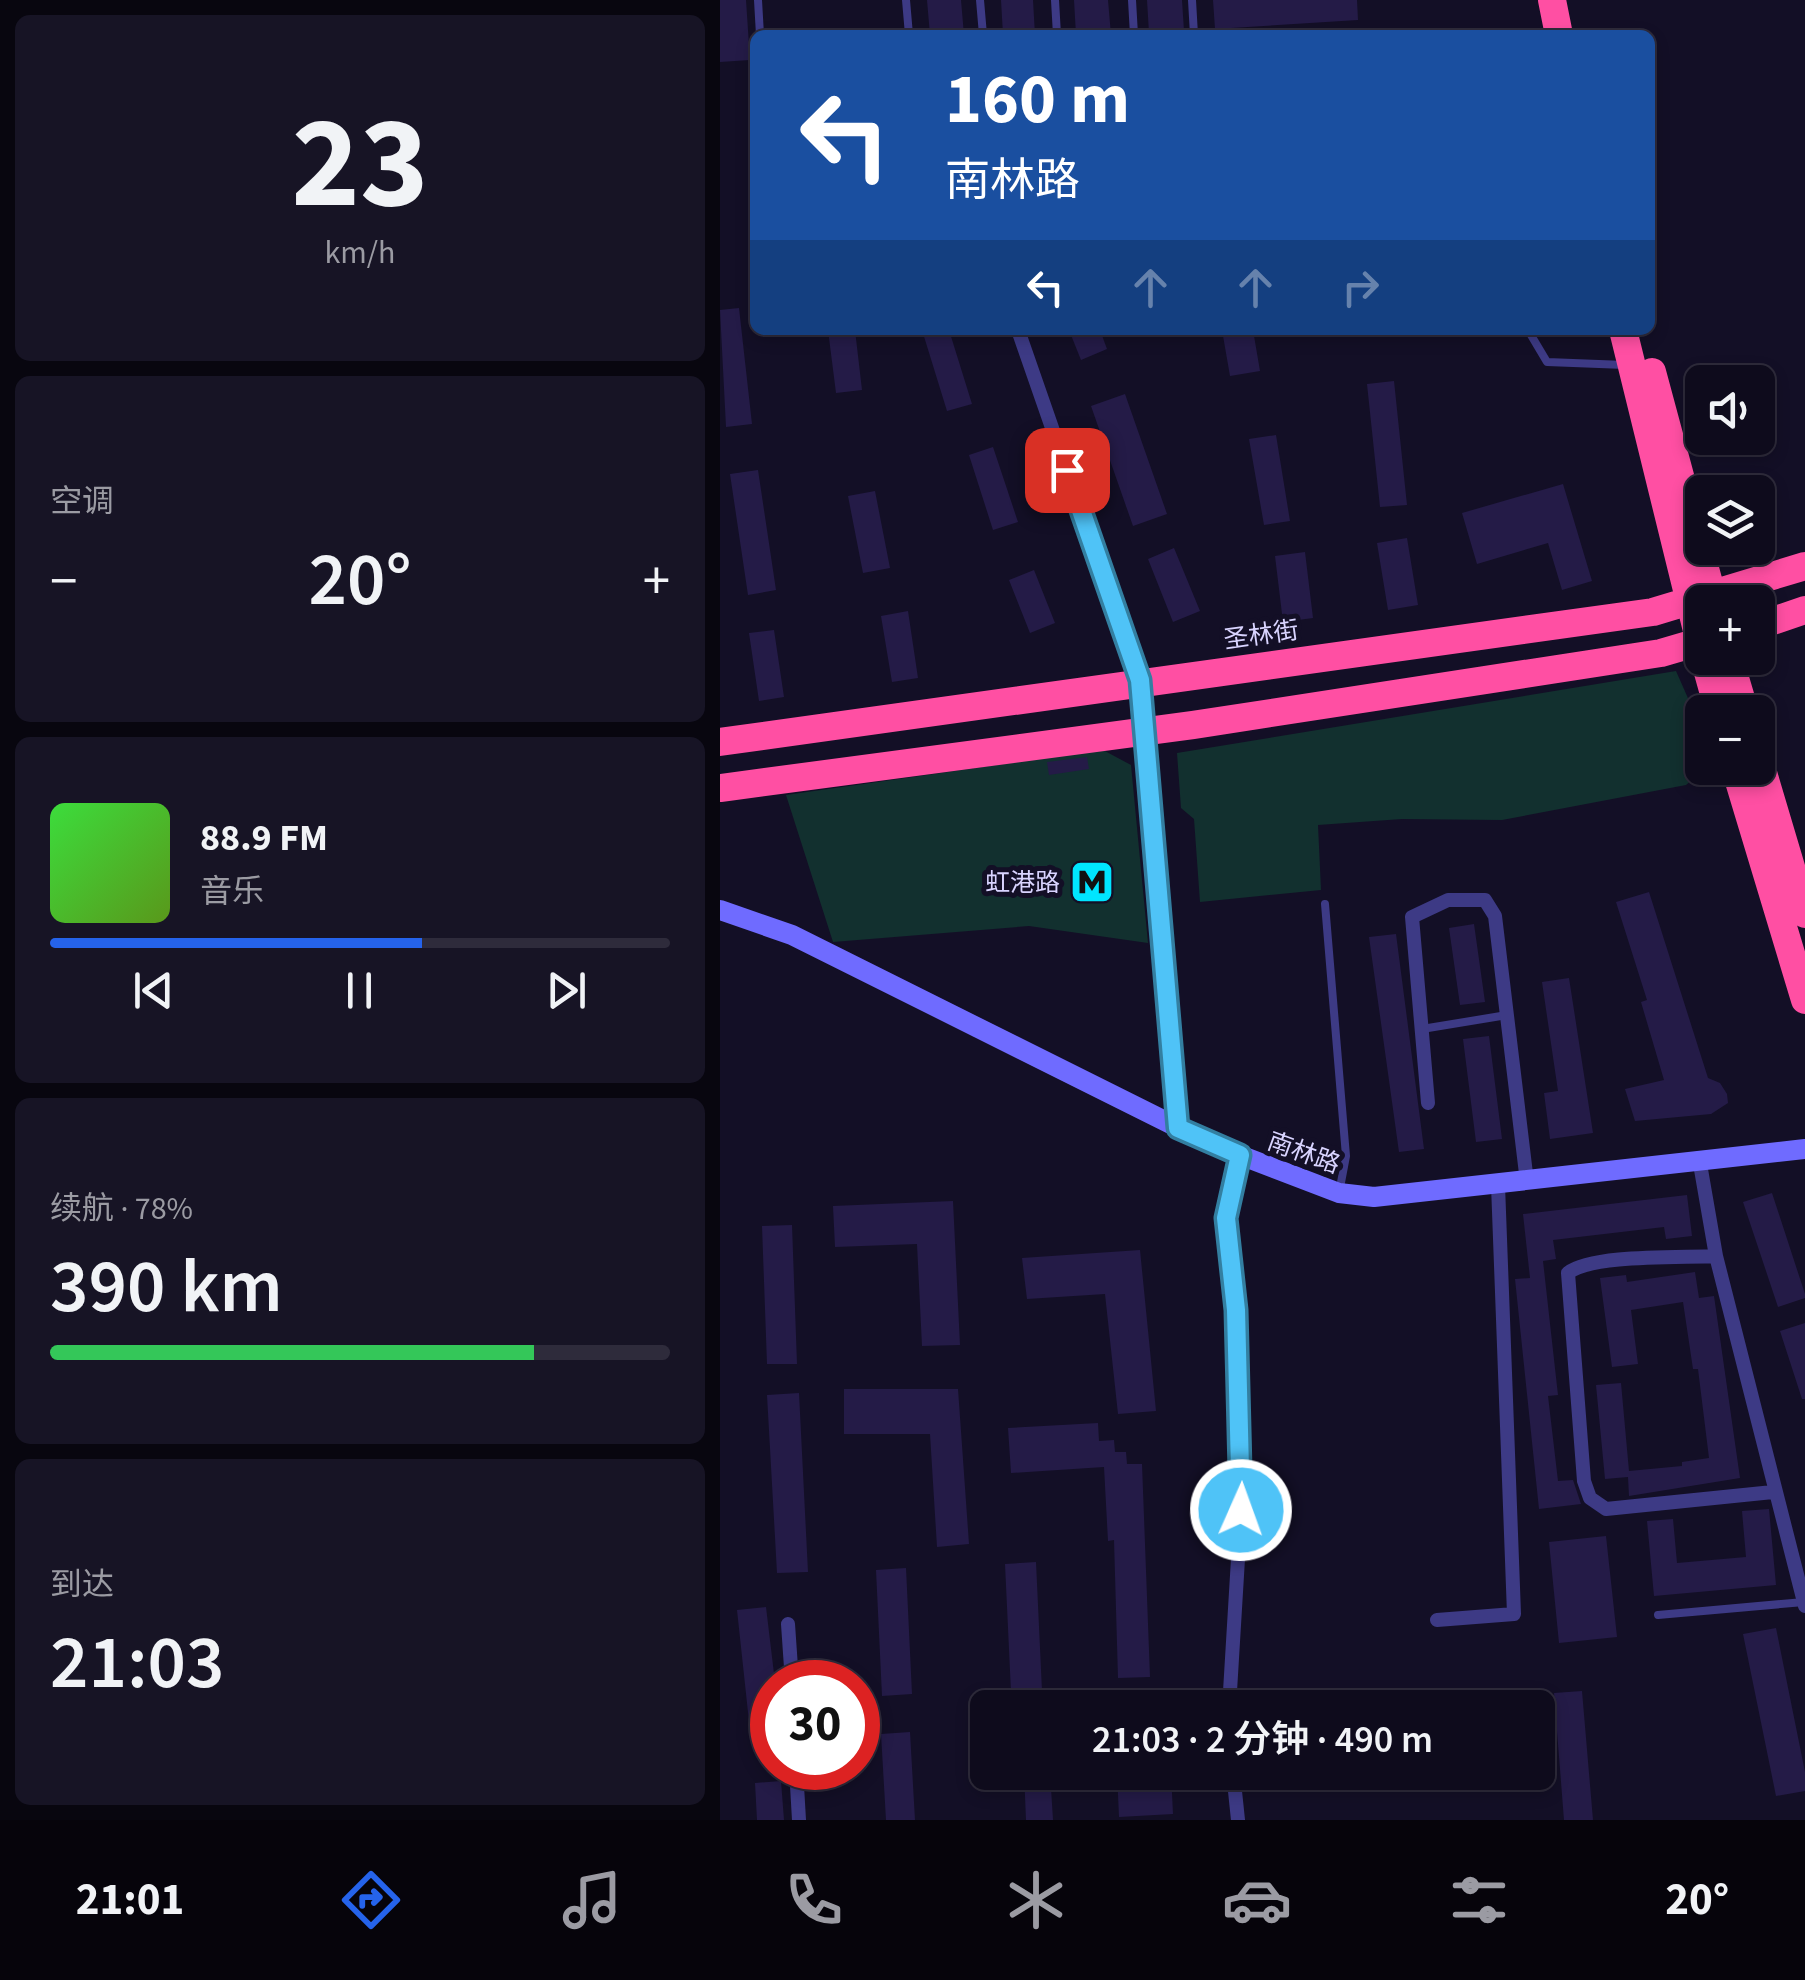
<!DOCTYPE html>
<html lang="zh">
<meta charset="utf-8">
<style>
body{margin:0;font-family:"Source Sans 3","Noto Sans SC",sans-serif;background:#171425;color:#f1f3f6;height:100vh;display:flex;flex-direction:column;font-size:38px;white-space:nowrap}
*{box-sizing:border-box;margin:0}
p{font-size:32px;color:#9b9ba3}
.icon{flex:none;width:55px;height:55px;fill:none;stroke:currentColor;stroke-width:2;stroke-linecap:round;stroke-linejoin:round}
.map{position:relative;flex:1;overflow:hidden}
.side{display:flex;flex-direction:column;gap:15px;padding:15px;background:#08060f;width:720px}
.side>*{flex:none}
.banner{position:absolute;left:30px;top:30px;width:905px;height:305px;border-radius:15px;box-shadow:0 5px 15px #0003,0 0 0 2px #2e2b3b;background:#1a4fa0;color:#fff;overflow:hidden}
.buttons{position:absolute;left:965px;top:365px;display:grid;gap:20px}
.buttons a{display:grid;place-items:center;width:90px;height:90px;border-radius:15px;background:#0e0b1c;box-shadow:0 5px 15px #0003,0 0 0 2px #2e2b3b;font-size:50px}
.speed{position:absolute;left:30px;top:1660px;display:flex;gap:20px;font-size:50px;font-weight:700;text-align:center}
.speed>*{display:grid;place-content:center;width:130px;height:130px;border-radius:50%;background:#0e0b1c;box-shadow:0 5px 15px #0003,0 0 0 2px #2e2b3b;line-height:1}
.speed .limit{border:15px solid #d22;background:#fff;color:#111}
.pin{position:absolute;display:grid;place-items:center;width:85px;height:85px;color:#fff;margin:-42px;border-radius:20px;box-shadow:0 5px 15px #0006}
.me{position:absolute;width:110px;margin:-55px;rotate:2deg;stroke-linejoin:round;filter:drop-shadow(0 0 8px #0008)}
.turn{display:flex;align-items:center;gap:35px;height:210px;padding:0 30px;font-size:45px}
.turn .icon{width:130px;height:130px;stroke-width:2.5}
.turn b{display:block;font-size:70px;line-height:85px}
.lanes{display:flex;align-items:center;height:95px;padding:0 30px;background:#0003;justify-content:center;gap:50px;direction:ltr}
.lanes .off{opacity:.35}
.big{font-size:75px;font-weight:600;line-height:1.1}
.side .card{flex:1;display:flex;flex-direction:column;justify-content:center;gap:15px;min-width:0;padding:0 35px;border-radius:15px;background:#171425}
.side .dial{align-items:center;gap:0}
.dial b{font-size:130px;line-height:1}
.song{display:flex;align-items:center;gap:30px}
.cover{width:120px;height:120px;border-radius:15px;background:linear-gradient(135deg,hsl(120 70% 55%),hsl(90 70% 35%))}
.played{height:10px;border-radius:5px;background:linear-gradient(90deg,#2563eb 60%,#2e2b3b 60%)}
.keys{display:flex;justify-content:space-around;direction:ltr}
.heat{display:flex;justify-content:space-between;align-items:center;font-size:55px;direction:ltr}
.charge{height:15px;border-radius:8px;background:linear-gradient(90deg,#34c759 78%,#2e2b3b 0)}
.trip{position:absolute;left:250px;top:1690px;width:585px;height:100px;border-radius:15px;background:#0e0b1c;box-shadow:0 5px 15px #0003,0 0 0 2px #2e2b3b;font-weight:600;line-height:100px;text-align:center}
.tab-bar{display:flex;height:160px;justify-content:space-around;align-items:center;background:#06040b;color:#9b9ba3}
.tab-bar .icon{width:70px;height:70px}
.tab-bar .current{color:#2563eb}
.tab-bar b{font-size:45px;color:#f1f3f6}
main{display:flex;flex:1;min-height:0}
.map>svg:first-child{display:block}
.green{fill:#12302f}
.building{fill:#241b47}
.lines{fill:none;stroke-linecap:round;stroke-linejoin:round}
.lane{stroke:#3d3a85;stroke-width:8}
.street{stroke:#3d3a85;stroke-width:14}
.secondary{stroke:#6f6bff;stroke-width:20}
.highway{stroke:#ff4fa3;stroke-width:28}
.route-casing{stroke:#337fa1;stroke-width:25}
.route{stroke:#4fc3f7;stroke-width:18}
.labels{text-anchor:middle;stroke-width:10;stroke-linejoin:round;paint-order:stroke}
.street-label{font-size:25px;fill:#d9d4ff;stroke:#130f26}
.poi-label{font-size:25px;fill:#d9d4ff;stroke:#130f26;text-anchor:end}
</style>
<main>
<section class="side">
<div class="card dial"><b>23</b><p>km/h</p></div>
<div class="card"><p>空调</p>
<div class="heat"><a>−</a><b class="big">20°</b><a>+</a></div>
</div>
<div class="card">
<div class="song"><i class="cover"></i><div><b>88.9 FM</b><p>音乐</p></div></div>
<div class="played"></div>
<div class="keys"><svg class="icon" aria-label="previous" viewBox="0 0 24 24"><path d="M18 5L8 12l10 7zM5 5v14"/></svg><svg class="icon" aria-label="pause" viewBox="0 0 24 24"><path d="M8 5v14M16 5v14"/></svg><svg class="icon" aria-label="next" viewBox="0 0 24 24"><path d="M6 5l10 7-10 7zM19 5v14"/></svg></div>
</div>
<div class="card"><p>续航 · 78%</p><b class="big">390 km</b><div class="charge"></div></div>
<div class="card"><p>到达</p><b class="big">21:03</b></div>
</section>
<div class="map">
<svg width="1085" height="1820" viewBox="0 0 1085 1820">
<rect width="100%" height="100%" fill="#130f26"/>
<path class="green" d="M956,671L971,705L985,769L966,785L782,820L682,819L598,825L601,890L480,902L474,819L461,808L457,753Z
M383,750L411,765L428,943L309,926L113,942L66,795Z"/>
<path class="building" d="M0,0H26L30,60L0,62Z
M207,0H241L244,35H210Z
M281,0H313L315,35H283Z
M354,0H388L391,35H356Z
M427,0H462L464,31L429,33Z
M493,0H637L638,20L495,29Z
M19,308L32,424L6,427L0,310Z
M108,330H135L142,390L116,393Z
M202,330H229L252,404L227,411Z
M349,330H380L387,349L361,360Z
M502,330H533L540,371L510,376Z
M674,381L687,505L660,507L647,384Z
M405,394L447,514L413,526L371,406Z
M556,435L570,521L544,525L529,439Z
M273,447L298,522L273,530L249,455Z
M38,470L56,590L28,595L10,474Z
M843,484L872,581L842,590L828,543L757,564L742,513Z
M155,491L170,568L143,573L128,496Z
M687,538L698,605L668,610L657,543Z
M454,548L480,611L453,622L428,559Z
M585,552L593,618L563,622L555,556Z
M314,570L335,623L310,633L289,580Z
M188,611L198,678L172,682L161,616Z
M54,630L64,697L39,701L29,633Z
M367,757L369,769L329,775L327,762Z
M929,892L988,1078L1000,1083L1007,1094L1008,1103L991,1114L915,1121L905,1089L944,1080L921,1002L927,1000L896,902Z
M754,924L765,1002L740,1005L729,928Z
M676,934L704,1149L679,1152L649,937Z
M849,978L873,1133L830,1139L824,1093L838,1091L822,982Z
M769,1036L782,1139L756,1142L743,1039Z
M1052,1193L1085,1294V1298L1058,1307L1023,1202Z
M967,1195L972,1236L946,1239L944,1227L833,1240L836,1259L823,1261L838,1395L828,1396L838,1481L853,1480L861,1504L819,1509L795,1279L810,1278L803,1214Z
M233,1201L240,1345L202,1346L197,1244L115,1247L113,1206Z
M72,1225L77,1364H47L42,1226Z
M420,1250L436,1411L398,1414L385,1294L307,1299L302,1258Z
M975,1272L979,1298L994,1296L1020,1478L909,1496L908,1477L885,1479L876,1385L901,1383L909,1471L962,1466V1462L989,1458L978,1369H973L963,1302L911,1310L918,1364L892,1367L880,1278L906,1275L907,1282Z
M1085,1323V1399H1082L1060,1331Z
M124,1389H238L249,1544L217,1547L210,1434H124Z
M79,1393L88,1572L57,1573L47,1395Z
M378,1423L379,1441L394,1440L395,1452H406L407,1464H422L430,1677L398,1678L394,1540L388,1541L384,1467L291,1473L288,1428Z
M1049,1509L1056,1585L934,1596L927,1521L953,1519L957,1563L1026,1557L1022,1511Z
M886,1536L897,1637L839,1643L829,1542Z
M316,1562L322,1691L291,1692L285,1564Z
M186,1568L192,1694L162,1696L156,1570Z
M46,1607L55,1682L52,1738L31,1740L17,1610Z
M1056,1628L1085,1772V1791L1056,1796L1023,1634Z
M862,1691L873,1820H844L834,1693Z
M190,1732L195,1820H166L161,1734Z
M304,1772H330L333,1820H306Z
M397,1772H451L453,1814L399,1817Z
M61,1781L64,1820H37L35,1783Z"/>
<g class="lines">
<path class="lane" d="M38,0L40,35
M186,0L189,35
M260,0L263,35
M335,0L337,35
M412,0L414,35
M472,0L474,35
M808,330L827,362L905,365
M605,904L626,1156L619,1193
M702,1029L787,1015
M938,1615L1084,1602"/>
<path class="street" d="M298,330L420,681L458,1128
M708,1103L692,917L728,900H765L775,916L807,1182
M979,1158L996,1256L1085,1606
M996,1256C962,1258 872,1254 848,1273L864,1481L870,1498L886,1509L1053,1492
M717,1620L794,1614L778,1185
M68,1624L72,1682
M509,1708L523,1476L516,1310L506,1218L520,1155
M76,1768L79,1820
M513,1772L518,1820"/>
<path class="secondary" d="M0,910L72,935L491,1144L619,1193L654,1197L1085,1149"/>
<path class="highway" d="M832,0L839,35
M903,330L982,651
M932,372L994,602
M1038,626L1085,610
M984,658L999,712
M1009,658L1025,712
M0,742L933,612L1085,566
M1038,756L1085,914
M1015,768L1085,1000
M0,788L473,725L941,653L982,641"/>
</g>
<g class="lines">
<defs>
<path id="route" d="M347,470L420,680L458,1128L520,1155L506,1218L516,1310L521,1510"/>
</defs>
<use href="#route" class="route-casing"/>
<use href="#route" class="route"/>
</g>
<defs>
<symbol id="metro-square" viewBox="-11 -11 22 22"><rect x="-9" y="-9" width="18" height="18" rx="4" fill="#00e5ff" stroke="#130f26"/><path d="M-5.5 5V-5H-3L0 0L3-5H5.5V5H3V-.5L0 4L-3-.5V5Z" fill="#111"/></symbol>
</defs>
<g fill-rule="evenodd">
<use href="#metro-square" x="347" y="857" width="50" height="50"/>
</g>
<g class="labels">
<g class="street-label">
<text transform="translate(541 634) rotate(-8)" y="9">圣林街</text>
<text transform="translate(584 1152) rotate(20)" y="9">南林路</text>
</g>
<g class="poi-label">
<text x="340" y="891">虹港路</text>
</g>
</g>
</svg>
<div class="buttons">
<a><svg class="icon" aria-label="sound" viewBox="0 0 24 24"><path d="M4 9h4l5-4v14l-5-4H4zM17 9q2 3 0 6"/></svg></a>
<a><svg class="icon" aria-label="layers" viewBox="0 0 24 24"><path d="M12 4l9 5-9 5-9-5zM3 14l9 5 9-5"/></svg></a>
<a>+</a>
<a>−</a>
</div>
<div class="speed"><div class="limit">30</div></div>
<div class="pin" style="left:347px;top:470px;background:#d93025"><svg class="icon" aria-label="arrive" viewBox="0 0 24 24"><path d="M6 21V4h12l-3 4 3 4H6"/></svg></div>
<svg class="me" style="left:521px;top:1510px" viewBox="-20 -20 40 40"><circle r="17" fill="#4fc3f7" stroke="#fff" stroke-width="3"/><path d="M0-11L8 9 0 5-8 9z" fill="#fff"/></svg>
<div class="trip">21:03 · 2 分钟 · 490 m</div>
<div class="banner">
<div class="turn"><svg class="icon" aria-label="left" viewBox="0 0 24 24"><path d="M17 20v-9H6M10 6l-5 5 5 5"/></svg><div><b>160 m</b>南林路</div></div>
<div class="lanes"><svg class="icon" aria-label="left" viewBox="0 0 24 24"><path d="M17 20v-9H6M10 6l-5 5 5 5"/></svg><svg class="icon off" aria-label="ahead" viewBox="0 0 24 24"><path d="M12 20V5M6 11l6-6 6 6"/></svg><svg class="icon off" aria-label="ahead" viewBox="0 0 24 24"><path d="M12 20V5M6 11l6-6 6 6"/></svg><svg class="icon off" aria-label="right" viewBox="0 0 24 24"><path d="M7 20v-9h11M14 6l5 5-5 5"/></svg></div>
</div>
</div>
</main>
<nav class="tab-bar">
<b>21:01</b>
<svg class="icon current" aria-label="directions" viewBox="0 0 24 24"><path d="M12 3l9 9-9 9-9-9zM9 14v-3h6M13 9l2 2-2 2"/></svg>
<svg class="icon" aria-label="music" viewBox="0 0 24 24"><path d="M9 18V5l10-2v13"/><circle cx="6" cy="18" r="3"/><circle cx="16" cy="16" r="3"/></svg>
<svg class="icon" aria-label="phone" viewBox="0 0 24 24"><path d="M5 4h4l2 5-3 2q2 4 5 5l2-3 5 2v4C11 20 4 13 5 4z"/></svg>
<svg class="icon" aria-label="climate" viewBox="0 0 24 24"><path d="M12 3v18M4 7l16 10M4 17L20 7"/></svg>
<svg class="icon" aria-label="car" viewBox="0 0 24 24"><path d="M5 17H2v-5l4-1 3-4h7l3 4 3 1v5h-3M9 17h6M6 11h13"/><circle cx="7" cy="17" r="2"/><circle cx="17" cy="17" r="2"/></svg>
<svg class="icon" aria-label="filters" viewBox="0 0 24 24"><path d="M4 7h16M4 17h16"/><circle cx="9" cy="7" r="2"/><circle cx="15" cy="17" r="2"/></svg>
<b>20°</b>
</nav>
